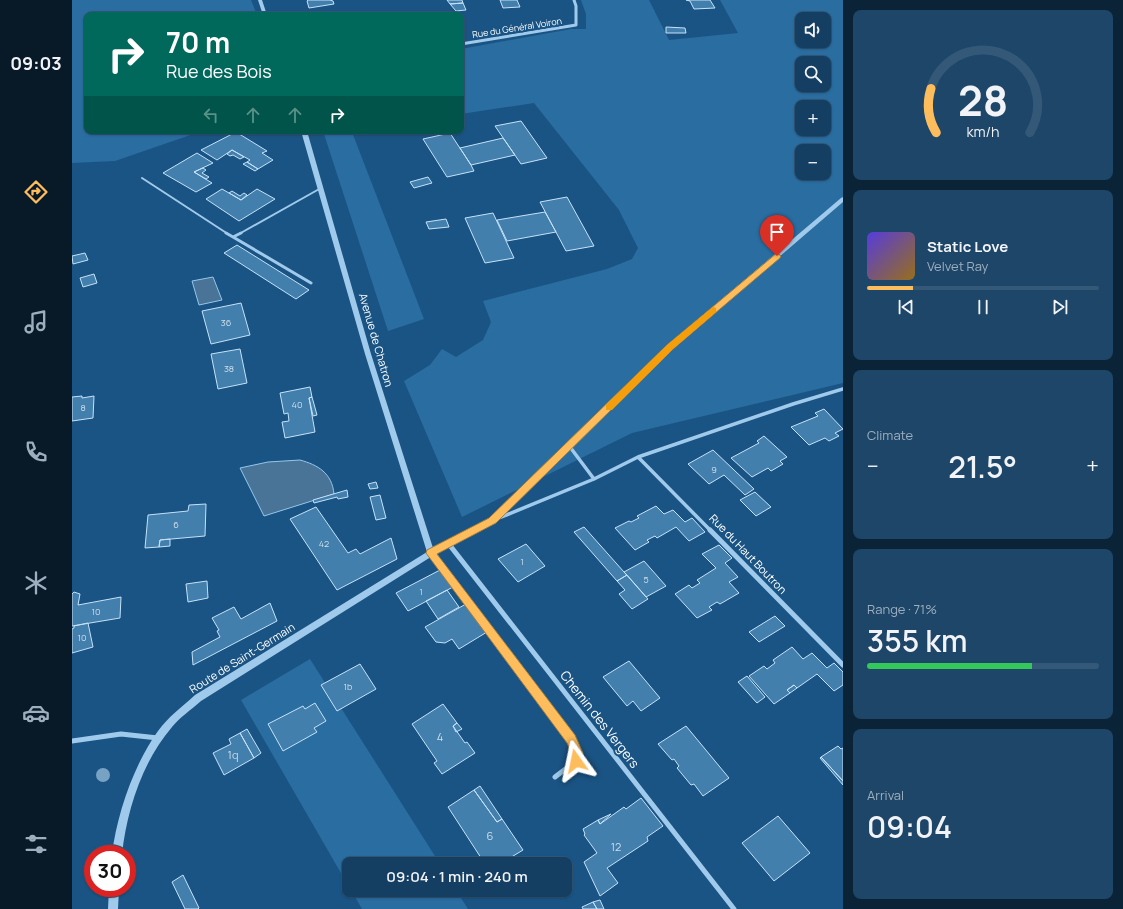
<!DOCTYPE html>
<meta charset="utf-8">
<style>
body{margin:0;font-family:Manrope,sans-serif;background:#1d4669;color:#f1f3f6;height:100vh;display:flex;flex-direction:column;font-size:15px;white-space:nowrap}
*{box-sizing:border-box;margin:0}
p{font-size:13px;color:#9dafbe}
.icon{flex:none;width:22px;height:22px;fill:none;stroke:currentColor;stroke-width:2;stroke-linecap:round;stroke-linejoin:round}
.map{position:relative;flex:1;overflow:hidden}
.details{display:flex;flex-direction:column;gap:10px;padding:10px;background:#0b2336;width:280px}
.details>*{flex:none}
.guide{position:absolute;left:12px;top:12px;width:380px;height:122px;border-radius:8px;box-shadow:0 1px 3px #0004,0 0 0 1px #335878;background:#00695c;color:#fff;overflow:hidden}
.tools{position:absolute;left:723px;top:12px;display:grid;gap:8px}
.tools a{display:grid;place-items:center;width:36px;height:36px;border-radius:8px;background:#143f63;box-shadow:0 1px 3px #0004,0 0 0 1px #335878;font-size:20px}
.speed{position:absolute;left:12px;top:845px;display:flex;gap:8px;font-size:20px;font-weight:700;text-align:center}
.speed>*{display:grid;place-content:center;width:52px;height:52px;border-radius:50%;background:#143f63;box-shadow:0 1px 3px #0004,0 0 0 1px #335878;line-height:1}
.speed .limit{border:6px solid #d22;background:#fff;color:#111}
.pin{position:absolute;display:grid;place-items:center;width:34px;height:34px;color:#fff;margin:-41px -17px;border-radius:50% 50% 50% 0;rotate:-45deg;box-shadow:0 0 4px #0007}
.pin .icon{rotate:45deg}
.me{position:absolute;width:44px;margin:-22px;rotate:348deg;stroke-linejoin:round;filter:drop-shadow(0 0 3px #0008)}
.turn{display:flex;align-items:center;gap:14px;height:84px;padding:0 16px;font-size:18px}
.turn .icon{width:52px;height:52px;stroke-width:2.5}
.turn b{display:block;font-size:28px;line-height:34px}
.lanes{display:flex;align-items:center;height:38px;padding:0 16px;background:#0003;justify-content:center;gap:20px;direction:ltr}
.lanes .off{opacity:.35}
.big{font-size:30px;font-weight:600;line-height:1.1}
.details .tile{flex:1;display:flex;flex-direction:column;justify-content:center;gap:6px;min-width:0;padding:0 14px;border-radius:8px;background:#1d4669}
.details .dial{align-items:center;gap:0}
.dial svg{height:104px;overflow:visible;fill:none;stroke:#335878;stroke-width:7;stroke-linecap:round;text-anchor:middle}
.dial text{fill:#f1f3f6;stroke:none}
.song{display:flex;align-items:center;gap:12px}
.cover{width:48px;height:48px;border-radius:6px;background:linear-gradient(135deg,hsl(250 70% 55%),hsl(40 70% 35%))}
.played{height:4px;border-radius:2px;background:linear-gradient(90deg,#fdbd5c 20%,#335878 20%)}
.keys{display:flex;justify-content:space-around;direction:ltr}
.heat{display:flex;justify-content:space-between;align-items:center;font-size:22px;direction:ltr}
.charge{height:6px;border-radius:3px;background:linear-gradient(90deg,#34c759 71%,#335878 0)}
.trip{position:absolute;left:270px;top:857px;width:230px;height:40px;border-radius:8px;background:#143f63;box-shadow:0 1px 3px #0004,0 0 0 1px #335878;font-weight:600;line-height:40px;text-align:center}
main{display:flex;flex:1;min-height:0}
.menu{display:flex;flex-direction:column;width:72px;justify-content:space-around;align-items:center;background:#081928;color:#9dafbe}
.menu .icon{width:28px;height:28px}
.menu .selected{color:#fdbd5c}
.menu b{font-size:18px;color:#f1f3f6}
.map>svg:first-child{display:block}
.green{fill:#296da1;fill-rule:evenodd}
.water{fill:#4a7497;stroke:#93c7ed}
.building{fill:#437fad;stroke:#c5e2f8}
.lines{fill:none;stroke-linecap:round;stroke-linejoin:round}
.service-far1{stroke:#a0caeb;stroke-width:2}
.service{stroke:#a0caeb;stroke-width:3}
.minor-far2{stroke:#a0caeb;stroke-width:3}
.minor-far1{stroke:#a0caeb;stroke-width:3.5}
.minor{stroke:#a0caeb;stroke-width:5}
.tertiary{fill:#a0caeb;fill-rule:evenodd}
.tree{fill:#78a2c4}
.route{fill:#fdbd5c;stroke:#a47b3c}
.slow{fill:#f59e0b}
.labels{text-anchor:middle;stroke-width:4;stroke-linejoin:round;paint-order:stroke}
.far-street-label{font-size:9px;fill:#fff;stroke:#1a5484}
.number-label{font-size:9px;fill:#d0dfea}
.street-label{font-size:11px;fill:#fff;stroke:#1a5484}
.near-number-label{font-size:11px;fill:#d0dfea}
.near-street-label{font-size:13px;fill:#fff;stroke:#1a5484}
</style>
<main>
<nav class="menu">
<b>09:03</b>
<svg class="icon selected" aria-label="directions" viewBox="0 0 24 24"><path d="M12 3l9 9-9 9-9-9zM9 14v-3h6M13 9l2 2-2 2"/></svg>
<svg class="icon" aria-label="music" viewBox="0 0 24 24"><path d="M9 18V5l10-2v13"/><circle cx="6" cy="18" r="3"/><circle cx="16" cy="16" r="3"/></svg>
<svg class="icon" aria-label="phone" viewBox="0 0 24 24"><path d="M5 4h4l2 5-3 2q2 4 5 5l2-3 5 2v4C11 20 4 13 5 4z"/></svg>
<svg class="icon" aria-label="climate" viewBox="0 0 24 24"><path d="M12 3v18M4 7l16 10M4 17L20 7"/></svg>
<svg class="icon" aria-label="car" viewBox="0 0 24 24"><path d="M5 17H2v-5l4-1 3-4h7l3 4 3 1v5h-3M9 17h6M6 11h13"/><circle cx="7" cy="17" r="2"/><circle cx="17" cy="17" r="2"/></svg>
<svg class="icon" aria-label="filters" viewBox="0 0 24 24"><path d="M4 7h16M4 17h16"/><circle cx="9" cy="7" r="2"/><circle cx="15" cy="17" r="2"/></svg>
</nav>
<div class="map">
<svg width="771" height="909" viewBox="0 0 771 909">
<rect width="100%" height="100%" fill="#1a5484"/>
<path class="green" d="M0,0H179L185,15H15V131H130L43,161L0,163Z
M509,0H577L597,40L666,33L648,0H771V383L560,433L390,517L332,381L358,365L370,349L384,357L411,340L419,322L411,301L535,269L560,259L566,248L547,210L462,103L389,114V49L499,29H514V14ZM730,19H752V41H730ZM730,63H752V85H730ZM730,107H752V129H730ZM730,151H752V173H730Z
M251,131H285L280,132L352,319L316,331Z
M238,659L368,864H277V887L169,700Z
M279,890H384L396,909H290Z"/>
<path class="water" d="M141,277L150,300L127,305L120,281Z
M228,460C246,465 260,473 262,494L192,516L168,468L196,462Z"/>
<path class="building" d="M236,0H258L261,1L262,4L237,8L235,1Z
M375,0H390L391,3L378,4Z
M428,0H445L448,7L431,8Z
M614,0H638L643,8L622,9L618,1Z
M391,3L394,10L384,11L378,4Z
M594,27L613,28L614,33H594Z
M449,121L475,158L449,164L423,126Z
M164,132L195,151L190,153L201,160L186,169L175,162L178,160L160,150L145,160L129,150Z
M378,133L399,165L402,171L375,177L351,139Z
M431,138L443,155L399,165L388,148Z
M160,150L172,157L168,159L161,155L158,156L155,154Z
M125,153L141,163L122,172L140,183L124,192L91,173Z
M175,162L186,169L183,171L171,164Z
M131,168L134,170L130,173L137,177L134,179L122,172Z
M356,177L360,183L342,188L338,182Z
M150,189L169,200L185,189L203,199L167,221L134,199Z
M160,191L168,196L172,193L175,195L169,200L157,193Z
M495,197L522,246L494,251L468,202Z
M473,212L484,232L435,241L425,220Z
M421,213L442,258L413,263L393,218Z
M374,219L377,227L357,229L354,222Z
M165,245L237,290L224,299L152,253Z
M13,253L16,260L1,264L0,256Z
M22,274L25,283L11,287L8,278Z
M169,303L178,335L139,344L130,311Z
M168,349L175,383L146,389L139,354Z
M238,387L240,397L237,398L243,432L213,438L210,422L217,421L216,413L212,414L208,393Z
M10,396V398L22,396L21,418L0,421V397Z
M240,397L245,415L241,416L237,398Z
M752,409L771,429L763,433L767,436L757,441L753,438L737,445L719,427L746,416L743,413Z
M692,436L715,457L708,461L711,464L699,471L696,468L680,477L659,458L687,443L685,441Z
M641,450L682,489L673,495L652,475L637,484L616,464Z
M304,482L306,488L298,489L296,484Z
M275,490L276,497L266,499L265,497L242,503L241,500Z
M683,492L699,507L684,516L668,500Z
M308,495L314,518L304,520L298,497Z
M134,504L133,536L88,540L87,547L73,548L76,515L116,511L117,505Z
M584,506L592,514L601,510L613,522L620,518L633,532L617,541L604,527L585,538L583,536L575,540L577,542L563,550L543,528L557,521L559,522L567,518L565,516Z
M244,507L276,553L284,549L288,554L319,538L325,559L265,590L218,519Z
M512,527L552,572L555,575L545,581L502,532Z
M98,539V546L87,547L88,540Z
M454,544L473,566L446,582L426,559Z
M647,545L660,558L653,563L666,577L657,582L667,593L648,604L645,602L637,607L640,610L625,618L603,594L617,585L620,588L628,583L625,580L644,568L630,554Z
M572,561L594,586L574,597L552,572Z
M368,570L381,587L336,611L324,593Z
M555,575L576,599L560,609L547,594L553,590L545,581Z
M135,581L136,598L116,602L114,584Z
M375,590L387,607L366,619L354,601Z
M2,592L8,594L6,605L49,597L48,618L0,626V594Z
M198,603L205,621L121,665L120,652L148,637L145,631L147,630L140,618L162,607L169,619Z
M394,604L415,632L387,649L380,639L373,643L364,642L353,627Z
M703,616L713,626L687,642L677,632Z
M16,623L21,647L0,653V629L2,628V626Z
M720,647L731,659L740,653L755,668L762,663L771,672V685L762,691L745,674L725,688L722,685L715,690L718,693L702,704L677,676L692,666L695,669L703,663L701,660Z
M557,661L588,698L569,711L561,701L555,706L531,677Z
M288,664L304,689L265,711L249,685Z
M675,676L693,697L685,703L666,682Z
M722,685L725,688L718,693L715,690Z
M243,703L254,721L242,728L245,732L211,751L196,724L231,706L233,709Z
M371,704L385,723L381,726L393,743L395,742L403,753L370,774L362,763L365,761L340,724Z
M385,723L390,729L384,732L381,726Z
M614,726L657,778L631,796L622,784L619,785L605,768L607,766L602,759L600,760L586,744Z
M175,729L189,753L182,758L168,733Z
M168,733L182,758L152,775L141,753L159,744L157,739Z
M766,746L769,749L771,748V781L749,757Z
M749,757L771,781V785L748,758Z
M408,786L430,819L425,822L402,790Z
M402,790L425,822L430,819L451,850L428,864H413L376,807Z
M569,798L591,826L575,837L576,841L535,868L546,883L528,896L512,862L525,853L512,835L513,834L511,829L526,820L528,824L552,807L554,809Z
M539,814L528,824L526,820Z
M706,816L738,853L702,881L670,843Z
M111,875L127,908L126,909H113L100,882Z
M528,900L532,909H525L521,902Z
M521,902L525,909H511L510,907Z"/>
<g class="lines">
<path class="service-far1" d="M70,178L156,234
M167,234L249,188"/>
<path class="service" d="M154,233L161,237L169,233
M161,237L239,283"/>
<path class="minor-far2" d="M389,44L504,25V6L502,0"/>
<path class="minor-far1" d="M498,447L522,479
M566,457L639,531
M427,518L522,479L566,457L721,404L771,389"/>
<path class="minor" d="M638,530L771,665
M376,543L662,909
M359,553L499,739L505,753L504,761L483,777
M0,741L49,734L86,738"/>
<path class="tertiary" d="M186,0H190L195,15H191Z
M229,131H235L299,354L361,548L418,519L596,345L769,198L771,197V202L600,349L424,523L362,555L129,701C119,710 108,717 100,727C70,762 55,810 50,854H40C45,814 62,764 86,731C96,717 110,707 123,695L355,552L293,354Z
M37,888H47L46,909H36Z"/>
</g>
<circle class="tree" cx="31" cy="775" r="7"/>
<path class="route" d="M705,253L709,256L708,258L601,349L424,523L365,554L503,735L511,753L508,765L504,766L500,765C498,758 499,751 495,743L354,553L355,550L417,518L595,345Z"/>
<path class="slow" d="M641,307L644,308V312L601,349L540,410H534V405L595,345Z"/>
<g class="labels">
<g class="far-street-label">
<text transform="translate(445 28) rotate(-9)" y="3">Rue du Général Voiron</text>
</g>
<g class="number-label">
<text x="154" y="326">36</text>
<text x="157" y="372">38</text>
<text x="225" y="408">40</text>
<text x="11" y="411">8</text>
<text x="642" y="473">9</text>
<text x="104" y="528">6</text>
<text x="252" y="547">42</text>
<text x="450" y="565">1</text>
<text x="574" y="583">5</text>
<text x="349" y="595">1</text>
<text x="24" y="615">10</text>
<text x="10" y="641">10</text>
<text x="276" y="690">1b</text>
</g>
<g class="street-label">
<text transform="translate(304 340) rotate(74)" y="4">Avenue de Chatron</text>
<text transform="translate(676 554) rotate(46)" y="4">Rue du Haut Boutron</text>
<text transform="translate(170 658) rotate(-32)" y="4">Route de Saint-Germain</text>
</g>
<g class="near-number-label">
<text x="368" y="741">4</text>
<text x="161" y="759">1q</text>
<text x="418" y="840">6</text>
<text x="544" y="851">12</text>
</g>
<g class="near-street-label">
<text transform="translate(528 719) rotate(52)" y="5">Chemin des Vergers</text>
</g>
</g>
</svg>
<div class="tools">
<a><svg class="icon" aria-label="sound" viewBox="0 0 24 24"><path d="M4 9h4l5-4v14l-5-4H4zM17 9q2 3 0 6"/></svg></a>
<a><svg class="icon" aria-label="search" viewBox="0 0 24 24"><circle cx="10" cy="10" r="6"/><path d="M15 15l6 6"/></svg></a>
<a>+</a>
<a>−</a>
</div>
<div class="speed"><div class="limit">30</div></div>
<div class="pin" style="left:705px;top:256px;background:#d93025"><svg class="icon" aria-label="arrive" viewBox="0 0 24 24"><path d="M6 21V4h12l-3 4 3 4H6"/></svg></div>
<svg class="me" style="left:504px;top:761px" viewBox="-20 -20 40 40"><path d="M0-17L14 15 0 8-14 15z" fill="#fdbd5c" stroke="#fff" stroke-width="4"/></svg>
<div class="trip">09:04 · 1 min · 240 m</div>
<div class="guide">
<div class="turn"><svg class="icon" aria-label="right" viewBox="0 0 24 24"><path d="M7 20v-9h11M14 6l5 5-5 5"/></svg><div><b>70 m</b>Rue des Bois</div></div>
<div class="lanes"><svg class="icon off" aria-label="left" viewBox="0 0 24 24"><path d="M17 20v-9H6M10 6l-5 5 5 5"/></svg><svg class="icon off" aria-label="ahead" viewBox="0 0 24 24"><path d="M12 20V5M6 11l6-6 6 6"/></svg><svg class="icon off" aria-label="ahead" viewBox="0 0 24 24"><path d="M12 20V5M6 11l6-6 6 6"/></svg><svg class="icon" aria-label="right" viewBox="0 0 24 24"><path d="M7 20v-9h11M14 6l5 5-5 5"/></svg></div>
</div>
</div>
<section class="details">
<div class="tile dial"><svg viewBox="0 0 100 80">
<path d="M14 69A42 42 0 1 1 86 69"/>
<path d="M14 69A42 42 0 0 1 10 35" stroke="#fdbd5c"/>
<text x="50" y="56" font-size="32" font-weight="700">28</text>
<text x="50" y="72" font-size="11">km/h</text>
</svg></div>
<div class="tile">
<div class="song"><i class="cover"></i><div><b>Static Love</b><p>Velvet Ray</p></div></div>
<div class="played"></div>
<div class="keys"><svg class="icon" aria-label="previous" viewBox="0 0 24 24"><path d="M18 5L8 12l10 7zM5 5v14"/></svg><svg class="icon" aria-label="pause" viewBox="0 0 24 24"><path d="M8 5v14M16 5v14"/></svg><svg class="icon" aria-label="next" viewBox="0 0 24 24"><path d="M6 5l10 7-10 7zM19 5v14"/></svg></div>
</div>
<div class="tile"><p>Climate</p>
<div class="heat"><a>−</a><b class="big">21.5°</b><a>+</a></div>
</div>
<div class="tile"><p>Range · 71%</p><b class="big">355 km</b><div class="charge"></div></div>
<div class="tile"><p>Arrival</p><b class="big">09:04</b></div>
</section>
</main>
